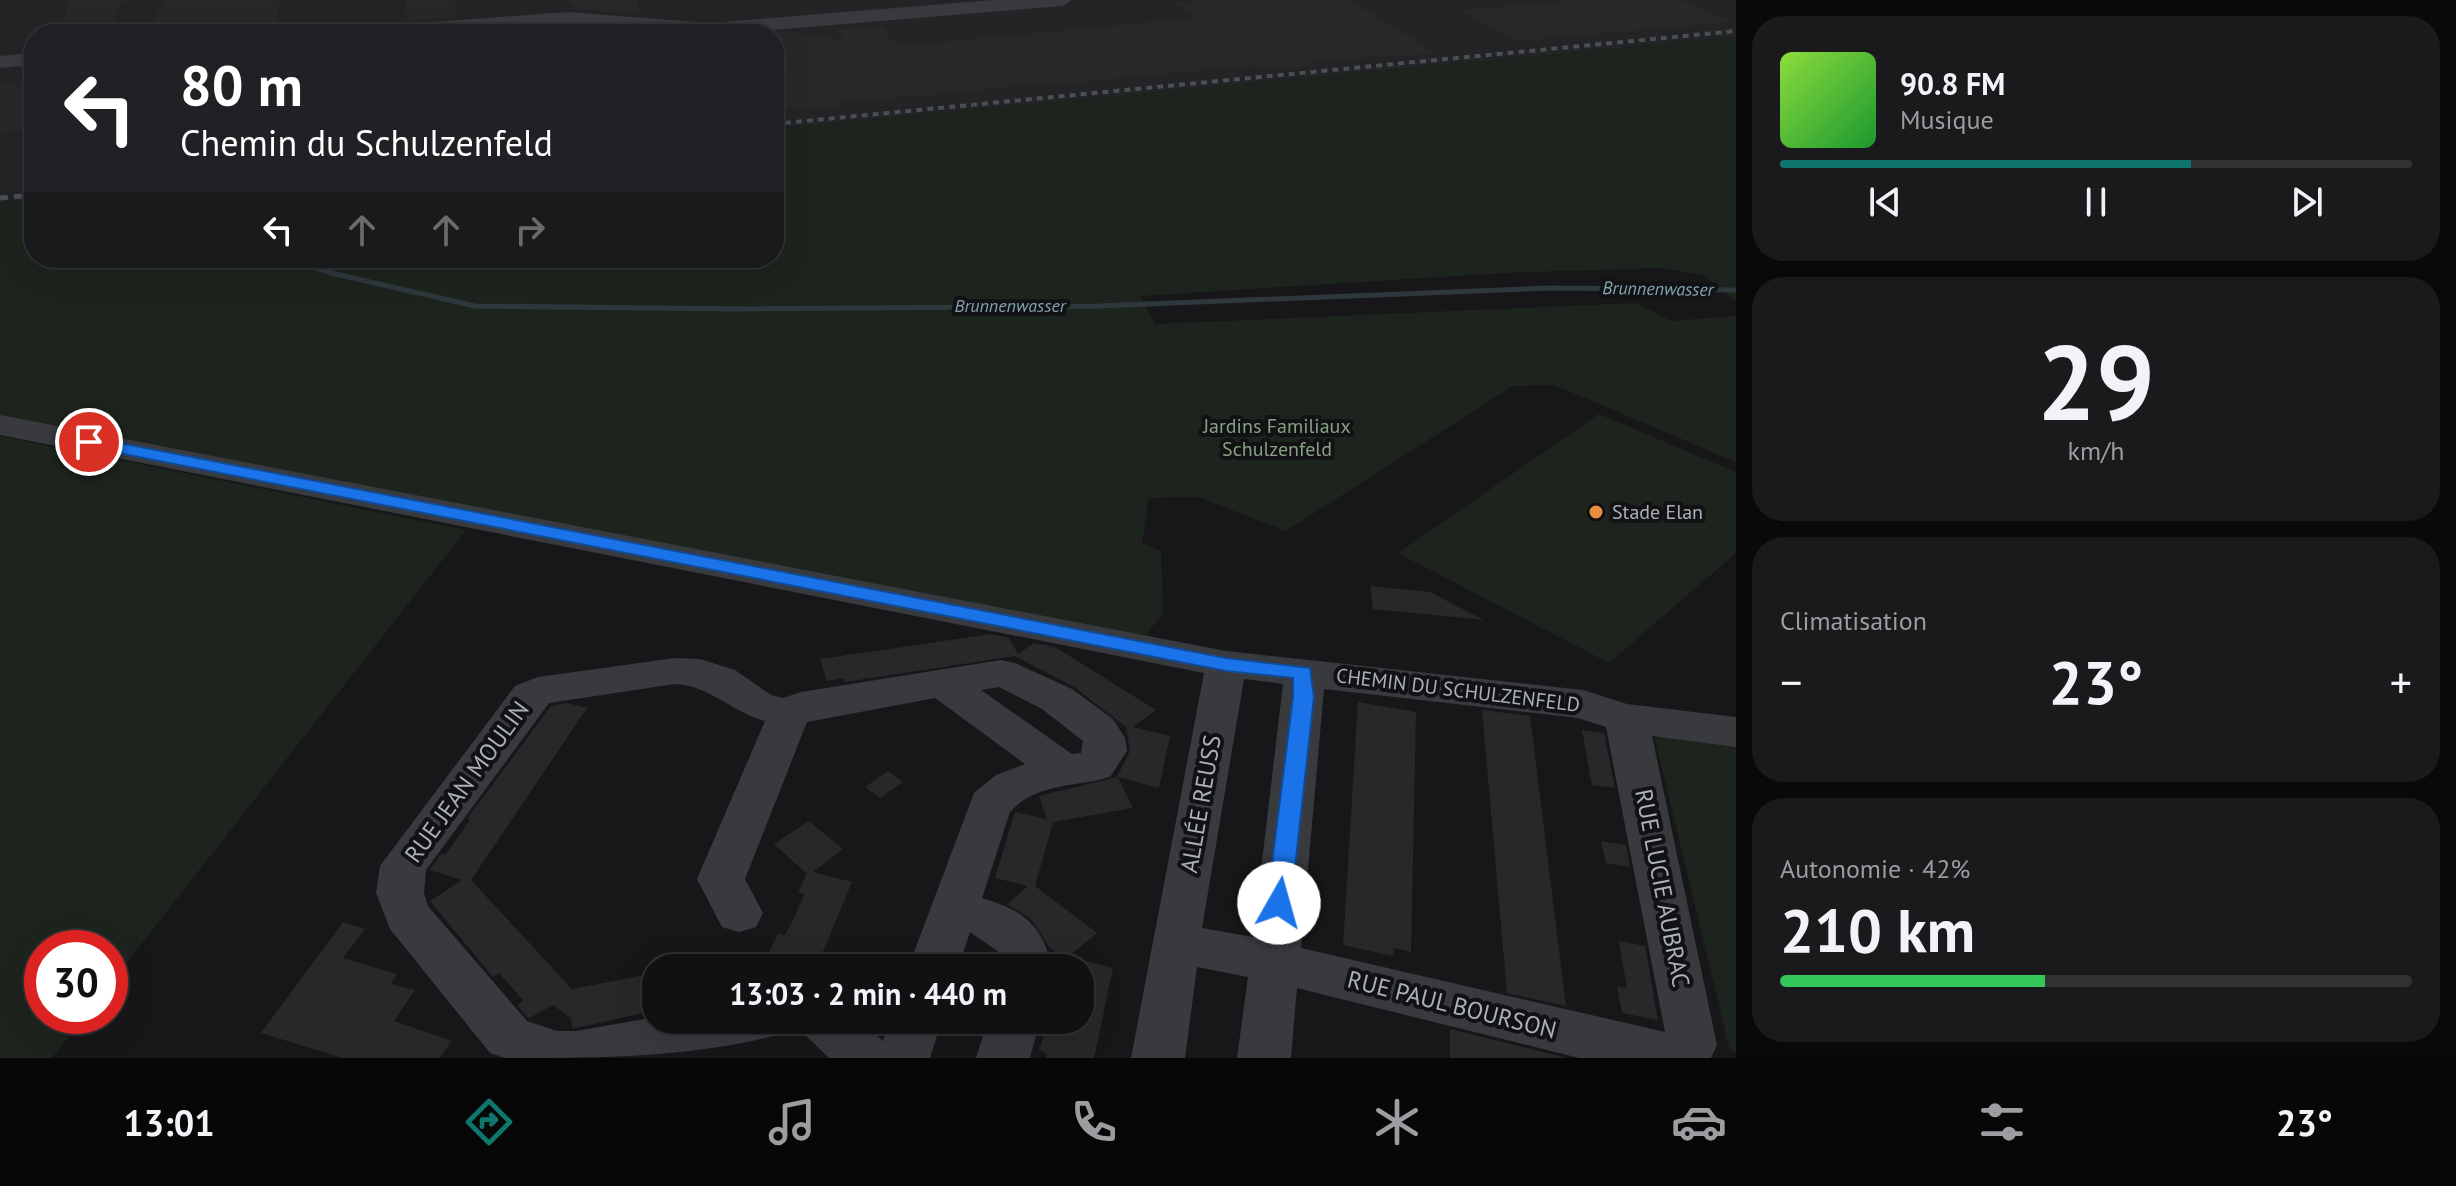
<!DOCTYPE html>
<html lang="fr">
<meta charset="utf-8">
<style>
body{margin:0;font-family:"PT Sans",sans-serif;background:#1a1a1c;color:#f1f3f6;height:100vh;display:flex;flex-direction:column;font-size:30px;white-space:nowrap}
*{box-sizing:border-box;margin:0}
p{font-size:26px;color:#9c9da0}
.icon{flex:none;width:44px;height:44px;fill:none;stroke:currentColor;stroke-width:2;stroke-linecap:round;stroke-linejoin:round}
.map{position:relative;flex:1;overflow:hidden}
.drawer{display:flex;flex-direction:column;gap:16px;padding:16px;background:#09090a;width:720px}
.drawer>*{flex:none}
.hud{position:absolute;left:24px;top:24px;width:760px;height:244px;border-radius:32px;box-shadow:0 8px 32px #0002,0 0 0 2px #303133;background:#202124;color:#fff;overflow:hidden}
.speed{position:absolute;left:24px;top:930px;display:flex;gap:16px;font-size:40px;font-weight:700;text-align:center}
.speed>*{display:grid;place-content:center;width:104px;height:104px;border-radius:50%;background:#111113;box-shadow:0 8px 32px #0002,0 0 0 2px #303133;line-height:1}
.speed .limit{border:12px solid #d22;background:#fff;color:#111}
.pin{position:absolute;display:grid;place-items:center;width:68px;height:68px;color:#fff;margin:-34px;border:4px solid #fff;border-radius:50%;box-shadow:0 2px 8px #0007}
.me{position:absolute;width:88px;margin:-44px;rotate:7deg;stroke-linejoin:round;filter:drop-shadow(0 0 6px #0008)}
.turn{display:flex;align-items:center;gap:28px;height:168px;padding:0 24px;font-size:36px}
.turn .icon{width:104px;height:104px;stroke-width:2.5}
.turn b{display:block;font-size:56px;line-height:68px}
.lanes{display:flex;align-items:center;height:76px;padding:0 24px;background:#0003;justify-content:center;gap:40px;direction:ltr}
.lanes .off{opacity:.35}
.big{font-size:60px;font-weight:700;line-height:1.1}
.drawer .widget{flex:1;display:flex;flex-direction:column;justify-content:center;gap:12px;min-width:0;padding:0 28px;border-radius:32px;background:#1a1a1c}
.drawer .dial{align-items:center;gap:0}
.dial b{font-size:104px;line-height:1}
.song{display:flex;align-items:center;gap:24px}
.cover{width:96px;height:96px;border-radius:12px;background:linear-gradient(135deg,hsl(90 70% 55%),hsl(130 70% 35%))}
.played{height:8px;border-radius:4px;background:linear-gradient(90deg,#0f766e 65%,#303133 65%)}
.keys{display:flex;justify-content:space-around;direction:ltr}
.heat{display:flex;justify-content:space-between;align-items:center;font-size:44px;direction:ltr}
.charge{height:12px;border-radius:6px;background:linear-gradient(90deg,#34c759 42%,#303133 0)}
.trip{position:absolute;left:642px;top:954px;width:452px;height:80px;border-radius:32px;background:#111113;box-shadow:0 8px 32px #0002,0 0 0 2px #303133;font-weight:700;line-height:80px;text-align:center}
.tab-bar{display:flex;height:128px;justify-content:space-around;align-items:center;background:#070708;color:#9c9da0}
.tab-bar .icon{width:56px;height:56px}
.tab-bar .active{color:#0f766e}
.tab-bar b{font-size:36px;color:#f1f3f6}
main{display:flex;flex:1;min-height:0}
.map>svg:first-child{display:block}
.built{fill:#232426}
.green{fill:#1d241d}
.lines{fill:none;stroke-linecap:round;stroke-linejoin:round}
.stream{stroke:#2e383c;stroke-width:5}
.building{fill:#27282a}
.minor{fill:#383a3e;fill-rule:evenodd}
.rail-far1{stroke:#4b4e53;stroke-width:4;stroke-dasharray:6 5;stroke-linecap:butt}
.rail{stroke:#4b4e53;stroke-width:5;stroke-dasharray:8 6;stroke-linecap:butt}
.route{fill:#1a73e8;stroke:#114b97;stroke-width:2}
.poi-dot{fill:#e89040;stroke:#121214;stroke-width:3}
.labels{text-anchor:middle;stroke-width:8;stroke-linejoin:round;paint-order:stroke}
.far-water-label{font-size:18px;font-style:italic;fill:#83a4b1;stroke:#121214}
.park-label{font-size:20px;fill:#86a282;stroke:#121214}
.poi-label{font-size:20px;fill:#aab1b8;stroke:#121214;text-anchor:start}
.street-label{font-size:20px;fill:#aab1b8;stroke:#121214}
.near-street-label{font-size:24px;fill:#aab1b8;stroke:#121214}
</style>
<main>
<div class="map">
<svg width="1736" height="1058" viewBox="0 0 1736 1058">
<rect width="100%" height="100%" fill="#171719"/>
<path class="built" d="M0,0H1736V37L774,129V34H34V199L0,203Z"/>
<path class="green" d="M1736,37V302L1704,275L1661,268L1503,273L1140,296L1155,324L1636,303L1671,321L1736,316V462L1554,385L1513,386L1286,531L1198,497L1149,498L1142,543L1161,551L1163,614L1142,639L0,416V203L34,199V258H774V129Z
M1599,414L1736,472V553L1609,663L1398,553Z
M0,436L466,530L110,984V948H42V1016H85L52,1058H0Z
M1665,730L1736,742V1053L1730,1051L1655,739Z"/>
<g class="lines">
<path class="stream" d="M290,258L327,272L475,306L739,309L1098,306L1550,288L1736,290"/>
</g>
<path class="building" d="M69,0H123L109,34H60Z
M163,0H280L277,26L150,34Z
M406,0H455L458,17L407,21Z
M568,0H638L639,14L572,9Z
M1207,0H1349L1438,54L1312,60L1319,65L1266,70L1259,65L1052,85L1048,82L925,96L840,101L844,107L774,111V33L793,31L846,42L836,30L881,26L897,46L1196,18L1174,3Z
M1575,0H1681L1732,22L1517,41L1460,10Z
M34,80V130L0,133V83Z
M1370,586L1430,592L1484,620L1373,609Z
M991,634L1009,638L1018,654L1034,643L1055,647L1156,710L1133,727L1170,736L1159,788L1118,777L1133,808L1053,822L1035,886L1097,933L1065,959L1049,947L1031,919L1007,904L1028,886L995,878L1015,812L1047,819L1039,796L1117,777L1130,751L1126,727L1074,687L1015,656L845,682L844,678L827,681L820,659Z
M1358,702L1416,712L1411,952L1394,948L1393,956L1343,945Z
M567,703L587,708L471,880L572,989L656,973V1010L576,1028H572L571,1018L553,1005L529,1018L517,1005L523,1000L499,973L493,977L430,901L462,880L430,870L441,854L445,855L470,820L467,819L551,706Z
M1482,710L1530,716L1566,1006L1507,993Z
M1582,730L1604,733L1615,788L1592,785Z
M888,771L903,782L880,798L865,787Z
M809,821L843,849L813,872L852,882L816,968L768,955L778,933L785,935L796,914L804,894L798,892L807,874L774,844Z
M1601,841L1626,845L1630,867L1606,863Z
M343,922L365,929L343,958L397,974L391,984L415,990L394,1021L452,1041L440,1058H343L261,1033Z
M1619,941L1645,946L1658,1020L1622,1013L1617,986L1627,988Z
M1080,959L1113,968L1094,1058H1046L1047,1054L1039,1050L1044,1036L1039,1034L1043,1020H1080Z
M1450,1029L1567,1058H1450Z"/>
<g class="lines">
<path class="minor" d="M993,0H1072L1063,6L722,34L568,24L433,34H343L353,28L568,12L710,23Z
M34,53V65L0,68V56Z
M0,415L1226,651L1583,690L1627,704L1736,717V747L1652,736L1717,1045L1711,1058H1579L1297,988L1291,1058H1237L1248,977L1197,967L1185,1058H1131L1204,673L0,435ZM1244,679L1283,684L1253,937L1202,928ZM1324,689L1578,718L1606,727L1665,1032L1301,948Z
M675,658L700,659L735,670L771,695L783,698L801,692L1001,660L1015,663L1072,689L1113,719L1125,738L1127,751L1110,777C1077,787 1035,783 1010,812L982,898C1025,911 1041,924 1053,968H1003L999,952L970,932L958,968H908L974,793L996,775L1025,764L935,698L807,722L745,879L763,913L756,927L739,932L722,927L697,879L765,721C731,712 711,686 675,684L549,703L426,870L424,893L428,906L527,1021L557,1031H576L656,1017V1020H785L777,1035C690,1058 596,1058 505,1058L490,1053L390,929L376,893L380,866L515,686L538,677ZM999,687L1042,709L1083,741L1081,753L1072,754L981,690Z
M797,1020H859L883,1041L890,1020H942L930,1058H829L805,1035Z
M988,1020H1040L1030,1058H976Z"/>
<path class="rail-far1" d="M774,124L1736,31"/>
<path class="rail" d="M0,198L34,195"/>
</g>
<path class="route" d="M89,437L1226,658L1310,668L1314,697L1291,903L1288,909H1270L1267,903L1293,697V678L1226,671L83,446L81,442Z"/>
<circle class="poi-dot" cx="1596" cy="512" r="8"/>
<g class="labels">
<g class="far-water-label">
<text transform="translate(1658 289) rotate(1)" y="6">Brunnenwasser</text>
<text x="1010" y="312">Brunnenwasser</text>
</g>
<g class="park-label">
<text x="1277" y="433">Jardins Familiaux<tspan x="1277" dy="23">Schulzenfeld</tspan></text>
</g>
<g class="poi-label">
<text x="1612" y="519">Stade Elan</text>
</g>
<g class="street-label">
<text transform="translate(1458 690) rotate(7)" y="7">CHEMIN DU SCHULZENFELD</text>
</g>
<g class="near-street-label">
<text transform="translate(467 782) rotate(-54)" y="8">RUE JEAN MOULIN</text>
<text transform="translate(1201 804) rotate(-80)" y="8">ALLÉE REUSS</text>
<text transform="translate(1662 888) rotate(79)" y="8">RUE LUCIE AUBRAC</text>
<text transform="translate(1452 1005) rotate(14)" y="8">RUE PAUL BOURSON</text>
</g>
</g>
</svg>
<div class="speed"><div class="limit">30</div></div>
<div class="pin" style="left:89px;top:442px;background:#d93025"><svg class="icon" aria-label="arrive" viewBox="0 0 24 24"><path d="M6 21V4h12l-3 4 3 4H6"/></svg></div>
<svg class="me" style="left:1279px;top:903px" viewBox="-20 -20 40 40"><circle r="19" fill="#fff"/><path d="M0-13L10 11 0 6-10 11z" fill="#1a73e8"/></svg>
<div class="trip">13:03 · 2 min · 440 m</div>
<div class="hud">
<div class="turn"><svg class="icon" aria-label="left" viewBox="0 0 24 24"><path d="M17 20v-9H6M10 6l-5 5 5 5"/></svg><div><b>80 m</b>Chemin du Schulzenfeld</div></div>
<div class="lanes"><svg class="icon" aria-label="left" viewBox="0 0 24 24"><path d="M17 20v-9H6M10 6l-5 5 5 5"/></svg><svg class="icon off" aria-label="ahead" viewBox="0 0 24 24"><path d="M12 20V5M6 11l6-6 6 6"/></svg><svg class="icon off" aria-label="ahead" viewBox="0 0 24 24"><path d="M12 20V5M6 11l6-6 6 6"/></svg><svg class="icon off" aria-label="right" viewBox="0 0 24 24"><path d="M7 20v-9h11M14 6l5 5-5 5"/></svg></div>
</div>
</div>
<section class="drawer">
<div class="widget">
<div class="song"><i class="cover"></i><div><b>90.8 FM</b><p>Musique</p></div></div>
<div class="played"></div>
<div class="keys"><svg class="icon" aria-label="previous" viewBox="0 0 24 24"><path d="M18 5L8 12l10 7zM5 5v14"/></svg><svg class="icon" aria-label="pause" viewBox="0 0 24 24"><path d="M8 5v14M16 5v14"/></svg><svg class="icon" aria-label="next" viewBox="0 0 24 24"><path d="M6 5l10 7-10 7zM19 5v14"/></svg></div>
</div>
<div class="widget dial"><b>29</b><p>km/h</p></div>
<div class="widget"><p>Climatisation</p>
<div class="heat"><a>−</a><b class="big">23°</b><a>+</a></div>
</div>
<div class="widget"><p>Autonomie · 42%</p><b class="big">210 km</b><div class="charge"></div></div>
</section>
</main>
<nav class="tab-bar">
<b>13:01</b>
<svg class="icon active" aria-label="directions" viewBox="0 0 24 24"><path d="M12 3l9 9-9 9-9-9zM9 14v-3h6M13 9l2 2-2 2"/></svg>
<svg class="icon" aria-label="music" viewBox="0 0 24 24"><path d="M9 18V5l10-2v13"/><circle cx="6" cy="18" r="3"/><circle cx="16" cy="16" r="3"/></svg>
<svg class="icon" aria-label="phone" viewBox="0 0 24 24"><path d="M5 4h4l2 5-3 2q2 4 5 5l2-3 5 2v4C11 20 4 13 5 4z"/></svg>
<svg class="icon" aria-label="climate" viewBox="0 0 24 24"><path d="M12 3v18M4 7l16 10M4 17L20 7"/></svg>
<svg class="icon" aria-label="car" viewBox="0 0 24 24"><path d="M5 17H2v-5l4-1 3-4h7l3 4 3 1v5h-3M9 17h6M6 11h13"/><circle cx="7" cy="17" r="2"/><circle cx="17" cy="17" r="2"/></svg>
<svg class="icon" aria-label="filters" viewBox="0 0 24 24"><path d="M4 7h16M4 17h16"/><circle cx="9" cy="7" r="2"/><circle cx="15" cy="17" r="2"/></svg>
<b>23°</b>
</nav>
